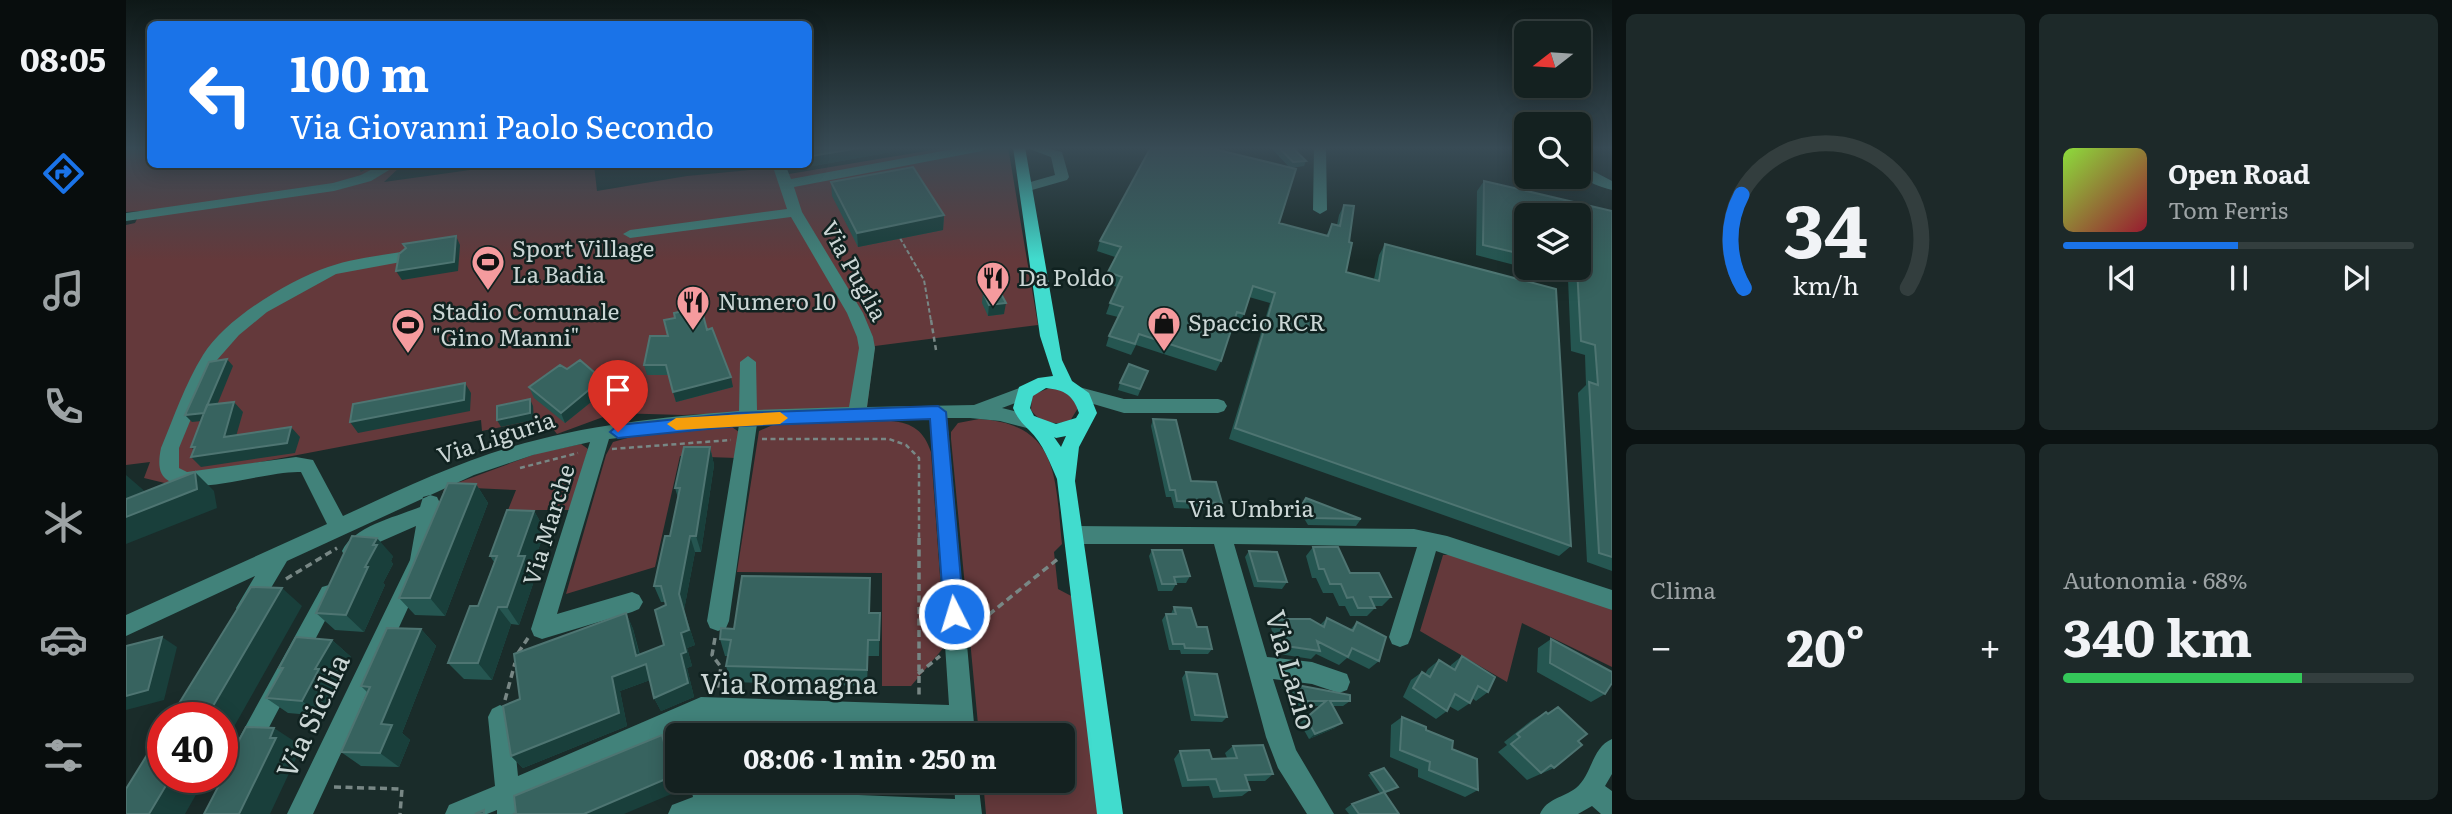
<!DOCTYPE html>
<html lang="it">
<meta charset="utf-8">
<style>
body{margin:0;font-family:Literata,serif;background:#1d2929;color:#f1f3f6;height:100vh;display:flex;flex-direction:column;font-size:26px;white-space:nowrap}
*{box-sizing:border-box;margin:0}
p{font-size:23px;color:#9da3a5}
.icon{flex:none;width:38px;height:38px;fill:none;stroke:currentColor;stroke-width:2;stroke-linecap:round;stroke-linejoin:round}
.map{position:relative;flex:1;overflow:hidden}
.sheet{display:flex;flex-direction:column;gap:14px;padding:14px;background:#0b1212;width:840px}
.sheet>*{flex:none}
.hud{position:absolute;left:21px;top:21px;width:665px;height:147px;border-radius:10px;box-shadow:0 4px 18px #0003,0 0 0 2px #333e3e;background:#1a73e8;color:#fff;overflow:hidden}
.needle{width:46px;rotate:253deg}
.controls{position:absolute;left:1388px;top:21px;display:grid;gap:14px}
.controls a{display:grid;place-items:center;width:77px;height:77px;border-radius:10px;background:#142120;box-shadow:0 4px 18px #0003,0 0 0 2px #333e3e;font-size:35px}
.speed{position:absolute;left:21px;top:702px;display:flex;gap:14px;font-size:35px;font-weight:700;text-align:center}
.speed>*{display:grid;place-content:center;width:91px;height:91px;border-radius:50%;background:#142120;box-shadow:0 4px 18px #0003,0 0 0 2px #333e3e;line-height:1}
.speed .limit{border:10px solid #d22;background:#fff;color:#111}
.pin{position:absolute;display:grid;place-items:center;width:60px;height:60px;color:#fff;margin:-72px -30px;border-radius:50% 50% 50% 0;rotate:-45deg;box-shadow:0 0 7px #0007}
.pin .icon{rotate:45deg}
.me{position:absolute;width:77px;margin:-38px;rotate:355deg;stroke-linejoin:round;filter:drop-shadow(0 0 5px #0008)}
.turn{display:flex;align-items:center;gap:24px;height:147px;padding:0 28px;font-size:32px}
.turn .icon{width:91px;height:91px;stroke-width:2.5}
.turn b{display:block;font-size:49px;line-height:60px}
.big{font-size:52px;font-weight:700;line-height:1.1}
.sheet .card{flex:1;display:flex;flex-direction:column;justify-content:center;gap:10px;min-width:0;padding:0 24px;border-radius:10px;background:#1d2929}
.sheet .dial{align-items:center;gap:0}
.dial svg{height:182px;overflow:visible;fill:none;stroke:#333e3e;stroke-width:7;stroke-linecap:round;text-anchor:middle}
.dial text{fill:#f1f3f6;stroke:none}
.song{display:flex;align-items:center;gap:21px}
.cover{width:84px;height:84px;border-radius:10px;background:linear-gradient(135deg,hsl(90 70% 55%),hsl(350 70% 35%))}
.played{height:7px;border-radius:4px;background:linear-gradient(90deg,#1a73e8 50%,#333e3e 50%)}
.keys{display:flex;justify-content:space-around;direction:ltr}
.heat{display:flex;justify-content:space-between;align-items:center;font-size:38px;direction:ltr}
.charge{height:10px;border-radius:5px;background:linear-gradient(90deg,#34c759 68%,#333e3e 0)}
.sheet .tiles{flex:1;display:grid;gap:14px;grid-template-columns:repeat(2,1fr)}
.trip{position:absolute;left:539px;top:723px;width:410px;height:70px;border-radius:10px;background:#142120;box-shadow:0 4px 18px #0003,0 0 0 2px #333e3e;font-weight:700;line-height:70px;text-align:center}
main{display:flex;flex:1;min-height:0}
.menu{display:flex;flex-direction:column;width:126px;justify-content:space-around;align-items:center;background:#080d0d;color:#9da3a5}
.menu .icon{width:49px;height:49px}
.menu .selected{color:#1a73e8}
.menu b{font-size:32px;color:#f1f3f6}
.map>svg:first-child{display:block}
.green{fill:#64393b}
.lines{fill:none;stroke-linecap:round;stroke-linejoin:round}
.path-far2{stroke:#788785;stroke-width:2;stroke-dasharray:4.5 2.5;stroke-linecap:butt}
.path-far1{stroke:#788785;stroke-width:2.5;stroke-dasharray:5 3.5;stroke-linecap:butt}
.path{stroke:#788785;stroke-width:3.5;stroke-dasharray:7 4.5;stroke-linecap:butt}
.minor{fill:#41827a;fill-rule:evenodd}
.major{fill:#41dcce;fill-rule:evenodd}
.wall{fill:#255651;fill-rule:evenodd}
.shaded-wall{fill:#193f3b}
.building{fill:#37635f;stroke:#4e7572;stroke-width:2}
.route{fill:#1a73e8;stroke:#114b97;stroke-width:2}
.slow{fill:#f59e0b}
.labels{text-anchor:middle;stroke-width:5;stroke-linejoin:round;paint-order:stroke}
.poi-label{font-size:23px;fill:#cbd6d5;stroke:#102220;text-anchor:start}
.street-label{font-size:23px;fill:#cbd6d5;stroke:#102220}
.near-street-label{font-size:28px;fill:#cbd6d5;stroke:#102220}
</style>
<main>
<nav class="menu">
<b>08:05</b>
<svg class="icon selected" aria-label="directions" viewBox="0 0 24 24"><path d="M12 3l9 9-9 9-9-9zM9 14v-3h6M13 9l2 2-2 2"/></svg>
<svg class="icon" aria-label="music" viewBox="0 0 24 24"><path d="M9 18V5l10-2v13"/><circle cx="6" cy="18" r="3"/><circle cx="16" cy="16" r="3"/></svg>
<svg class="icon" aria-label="phone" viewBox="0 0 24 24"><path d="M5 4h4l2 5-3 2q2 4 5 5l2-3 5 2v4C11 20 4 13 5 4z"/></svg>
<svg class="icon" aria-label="climate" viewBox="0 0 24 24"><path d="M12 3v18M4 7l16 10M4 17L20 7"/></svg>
<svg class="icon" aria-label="car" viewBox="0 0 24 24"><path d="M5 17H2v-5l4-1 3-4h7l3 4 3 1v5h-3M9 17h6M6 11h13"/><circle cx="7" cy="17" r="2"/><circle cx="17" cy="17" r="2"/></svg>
<svg class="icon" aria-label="filters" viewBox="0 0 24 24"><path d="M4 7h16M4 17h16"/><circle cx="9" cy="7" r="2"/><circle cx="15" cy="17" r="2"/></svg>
</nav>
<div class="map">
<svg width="1486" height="814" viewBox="0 0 1486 814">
<rect width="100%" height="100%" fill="#1a2c2a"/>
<path class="green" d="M0,147H24V164L276,165L258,182L380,165H468L471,191L561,176L635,169L632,165H646L651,176L824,147H882L912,325L749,346L741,407L557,415L488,413L431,434L418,418L356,431L355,420L66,475L51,486L18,478L24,462L0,465V225L9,223L15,211L0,212Z
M926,387L944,394L952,408L944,421C928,425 915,424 905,410L906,395Z
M853,419C934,424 929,479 936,544L928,552L932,589L949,598L973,814H860L857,781L936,780V735H853L825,439V432L832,423Z
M765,421C787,423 798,431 805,452L819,646L785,686H756V573L611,572L633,431L647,425Z
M606,427L613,432L610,458L554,456L529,567L440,594L480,455L487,442L505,437Z
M455,444L462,449L445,510H382L390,490L347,488L315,500L318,489L323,486L412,453Z
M1317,555H1326L1486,609V667L1396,623L1381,682L1294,631Z"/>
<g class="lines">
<path class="path-far2" d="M774,238L798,280L805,321"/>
<path class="path-far1" d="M805,320L810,350
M636,439H763L780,445L793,458V540
M486,449L605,440
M394,468L452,453"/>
<path class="path" d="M793,538V696
M160,579L211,548
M845,629L933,558
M589,638L586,655L595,667L591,691
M392,653L402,638
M792,674L814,656
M379,700L389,663
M794,780V791
M208,787L276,789L274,814"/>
<path class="minor" d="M838,147H862L856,151L668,187L676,212L737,313L747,337L749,348L741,407L848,405L899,386L905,387L908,392L905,397L876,408L911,417L914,422L911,427L905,429L874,421L844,418H821L849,735H825V728L618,722L617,735H593L595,721L570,723L574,735H551V738L549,732L395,799L397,814H371V810L361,814H319L323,805L369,786L362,717L366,709L374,705L382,709L386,717L392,776L575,697L823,705L804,419L631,424L603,621L600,628L592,631L584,628L581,621L613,425L483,439L431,614L506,592L513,595L517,602L513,609L506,612L416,639L408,636L405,629L464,442L407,455L348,475L161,561L129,615L121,618L113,615L110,608L129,576L0,636V615L201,524L175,472C142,470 64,499 40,479C31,472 33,458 35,448C48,417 59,384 77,355C99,319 162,281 202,267C225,259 250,256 275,252L282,257L275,262L210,274L141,312L113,335L91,360L83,375L53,448V468L61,472L170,457L187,460L217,516C272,491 327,464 385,447C459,425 537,417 613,411L614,362L622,356L630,362L631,410L723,407L733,348L731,337L721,313L665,217L504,238L497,234L504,230L661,209L646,164H659L665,179Z
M898,147H916L936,152L943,177L941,180L899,192L894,191V185L929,175L925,157Z
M1188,147H1200L1201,210L1194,214L1187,210Z
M1452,147L1458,149L1467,171L1486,181V190C1456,182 1452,176 1452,147Z
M256,164H273L245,181L208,191L0,221V213L207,183L235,175Z
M953,387L998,399H1092L1098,401L1101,406L1098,411L1092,413H998L947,398L944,393L947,388Z
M304,495L311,497L314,503L304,560L187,814H161L284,560L290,526L249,544L226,560L219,557L216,551C228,526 270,517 294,507L297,497Z
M948,526L1288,529L1321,536L1486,590V610L1310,551L1285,637L1282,644L1274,647L1266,644L1263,637L1291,547L1108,544L1141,657L1186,662L1221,674L1224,682L1221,690L1213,693L1186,684L1147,679L1170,750L1208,814H1181L1152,768L1140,737L1088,544H948L941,541L938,535L941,529Z
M203,585L210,587L213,594L128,756L120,760L112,756L108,748L112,740L196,587Z
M1486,739V774L1479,786L1486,791V814H1475L1466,806L1452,814H1414C1421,798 1437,798 1450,788C1466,775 1466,747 1486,739Z
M563,780H611L610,790L829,799L828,780H852L856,814H542L546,805L567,797Z"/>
<path class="major" d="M887,147H899L936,360L946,381L963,393L971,413L953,447L949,481L997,814H971L931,479C924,463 917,443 903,430C896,423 892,419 887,408L893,387L912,378L927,376L914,336ZM920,388C939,390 947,395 953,413L950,418L930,424L908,416L904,408L907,396ZM940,436L935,447L928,437L930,438Z"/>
</g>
<path class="wall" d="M682,147H765V152L687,166L682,157Z
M1146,147H1166L1180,161L1178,166L1166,168L1153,223L1200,236L1206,224L1211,225L1213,215L1218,205L1223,242L1220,272L1248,279L1253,255L1259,244L1445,546L1433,556L1103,439L1144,303L1123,297L1118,314L1113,325L1107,323L1095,361L1090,371L1010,345L1005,355L980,346L983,336L992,317L980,314L984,303L991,287L979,283L982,272L989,257L971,251L974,241L1163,167L1145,148Z
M1358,181L1486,211V571L1461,562L1452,393L1460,385L1459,355L1445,351L1442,279L1350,255L1351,191ZM1400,215L1452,268H1400Z
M705,182L818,215L817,230L732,247L706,196Z
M857,292L878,314L862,316L856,303Z
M581,330L607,387L550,402L543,375H521L518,365L542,336Z
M1022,371L1012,396L992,390L994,383Z
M476,379L480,390L439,423L408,398L403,387Z
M1027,419L1065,481L1096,503L1092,510L1048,508L1045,497H1040L1025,426Z
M584,447L588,465L575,552H569L558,610L569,645L561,648L566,666L561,668L568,697L535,711L528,698L524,680L494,691L501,726L397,768L385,756L394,699L500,613L507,629L514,655L538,645L540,605L539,602H535L528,586L544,536L552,498L549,488Z
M350,484L362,503L319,616L289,615L273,598Z
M1180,498L1235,519L1230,526L1182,525L1173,510Z
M408,511L419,530L406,568L410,575L393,625L385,624L366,680L338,679L322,663L352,606L368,562L364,556Z
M1187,547L1224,573L1265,597L1256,606H1248L1249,608L1241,616H1224L1219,606H1213L1207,593H1197L1190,578H1186L1180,556Z
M1026,550L1064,576L1060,583H1049L1050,584L1046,591H1032L1023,556Z
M1123,551L1161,582L1156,589L1128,587L1119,557Z
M267,556L265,561L267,564L257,583L259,585L238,632L209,630L190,613Z
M1048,607L1071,627L1086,649L1082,654H1055L1054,650H1043L1036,620L1040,614H1045Z
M743,613H754L753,656H742L741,686L605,682L600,666L602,656H599L594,639L608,629Z
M1201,618L1224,630L1231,622L1253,661L1243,669L1221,658L1213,665L1190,654L1185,659L1153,654L1145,628L1153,619L1194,625Z
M295,629L310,646L276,733L284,740L273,767L235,766L215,752L241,692L235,686Z
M1425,639L1479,694L1465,702L1411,672L1412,648Z
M206,640L225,657L210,683L213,686L197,716L162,713L140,698L156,670L153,668Z
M1336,656L1362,692L1350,701L1346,698L1344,703L1332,711L1323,706L1321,711L1310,719L1277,697L1285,680L1296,672L1299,674L1302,669L1313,660L1324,667L1325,665Z
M1060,672L1101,717L1096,722L1065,721L1056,678Z
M1171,685L1224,701L1217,706H1207L1209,728L1183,739L1174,723L1194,706H1170L1166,691Z
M1432,707L1452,741L1428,768L1401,780L1372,752L1381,745L1378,742L1406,720L1420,712L1421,713Z
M1276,717L1300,730L1326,749L1352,790L1339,797L1292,777V769L1264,757L1265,725Z
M1107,746L1147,774L1139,781H1121L1124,790L1116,796L1087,798L1083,786L1056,787L1048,759L1054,751L1086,759L1101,758L1099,753Z
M1245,773L1268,790L1259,793L1273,814H1223L1219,809L1226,804L1254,793L1242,775Z"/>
<path class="shaded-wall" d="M739,147H765V152L687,166L686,156Z
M235,164H249L235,172L232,166Z
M818,215L817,230L732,247L731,233Z
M330,236L334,245L332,271L276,280L270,271Z
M880,303L878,314L862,316L863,305Z
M101,359L107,366L85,420L66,422L59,415Z
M605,377L607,387L550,402L547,392Z
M476,379L480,390L439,423L435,413Z
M339,383L345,393L344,411L232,433L224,422Z
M404,399L407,406L408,420L375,427L371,420Z
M108,402L117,412L107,447L98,437Z
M165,427L174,437L169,453L75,467L65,457L73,456L65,447Z
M584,447L588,465L575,552L570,536Z
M69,472L88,491L91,508L0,544V475L22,494Z
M350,484L362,503L319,616L304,598Z
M408,511L419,530L406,568L410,575L393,625L381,607L392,556Z
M564,536L569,552L558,610L569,645L561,648L566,666L561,668L568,697L535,711L528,698L555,654V633L553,594Z
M251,538L267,556L265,561L267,564L257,583L259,585L238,632L220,615L247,545Z
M156,588L176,606L96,748V718H80Z
M372,607L385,624L366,680L352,663Z
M500,613L507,629L516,666L520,664L527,679L494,691L501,726L397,768L385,756L486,677L510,656Z
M295,629L310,646L276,733L284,740L273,767L254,753L255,724Z
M36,637L51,647L38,700L0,710V696Z
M206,640L225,657L210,683L213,686L197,716L176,701L189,669Z
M1216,723L1209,728L1183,739L1189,734Z
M148,728L171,743L168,749L173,752L144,814H113Z
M536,735L544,749L551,776V780H552L555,790L498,814H458Z
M45,777H80L59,814H23Z"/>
<path class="building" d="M682,147H739L686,156Z
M1025,147H1080L1170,169L1153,223L1202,236L1206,224L1214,226L1218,205L1228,206L1223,242L1226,243L1220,272L1253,281L1259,244L1430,289L1445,546L1109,428L1149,293L1127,286L1118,314L1111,312L1095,361L1013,334L1009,344L983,336L997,307L984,303L996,277L982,272L995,247L974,241Z
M1152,147H1166L1180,161L1167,162Z
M787,167L818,215L731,233L705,182Z
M1358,181L1486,211V557L1473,553L1463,382L1472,385L1469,345L1455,341L1451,268H1450H1452V215H1400V255L1357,245Z
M330,236L328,262L270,271L273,254L280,248L277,244Z
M873,290L880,303L863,305L857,292Z
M575,307L581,330L586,328L605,377L547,392L540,365H518L524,336H542L538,320L549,318L548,313Z
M101,359L78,413L59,415L83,362Z
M454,360L476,379L435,413L403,387L434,365L441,369Z
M1003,364L1022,371L1014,389L994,383Z
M339,383L338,400L224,422L227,404Z
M404,399V413L371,420V406Z
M108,402L98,437L165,427L161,443L65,457L69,447H65L81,405Z
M1027,419L1050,420L1065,481L1090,482L1096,503L1051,501L1049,490H1044Z
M558,447H584L570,536H564L553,594L563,630L555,633L560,652L555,654L562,683L528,698L520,664L486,677L493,713L385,756L377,706L394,699L388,654L500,613L510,656L538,645L529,610L540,605L535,586H528L539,536H544L554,488H549Z
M69,472L71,489L0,517V499Z
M322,483L350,484L304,598H273Z
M1180,498L1235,519L1187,518L1177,503Z
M381,510L408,511L392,556H399L381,607H372L352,663H322L344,606H352L371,556H364Z
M226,536L251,538L247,545H251L239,567H242L220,615L190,613Z
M1187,547H1212L1224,573H1253L1265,597H1244L1249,608H1232L1227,597L1221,598L1215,584H1204L1198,569H1193Z
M1026,550H1056L1064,576L1048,577L1050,584H1036Z
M1123,551L1151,552L1161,582L1132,581Z
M616,576L744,578L743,613H754L753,640H742L741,670L600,666L605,640L594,639L595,628L608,629Z
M125,587L156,588L80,718H44Z
M1048,607L1065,608L1071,627H1081L1086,649L1059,648L1058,644H1047L1040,614H1050Z
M1201,618L1227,631L1231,622L1260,637L1253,661L1226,648L1222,657L1191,641L1194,651L1160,646L1153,619H1184L1198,627Z
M261,628L295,629L255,724L266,725L254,753L215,752L244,687L235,686Z
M36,637L22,690L0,696V646Z
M170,637L206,640L189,669H193L176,701L140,698L157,668H153Z
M1425,639L1486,672V683L1479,694L1424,663Z
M1336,656L1369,677L1362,692L1352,686L1344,703L1329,694L1321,711L1287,688L1296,672L1304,677L1313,660L1329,670Z
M1060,672L1091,674L1101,717L1069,715Z
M1171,685L1224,695V701H1204L1216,723L1189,734L1180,718L1200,701H1175Z
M1432,707L1461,734L1452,741L1456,745L1428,768L1425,765L1415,773L1385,744L1394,737L1391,734L1420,712L1422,714Z
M1276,717L1300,727V730L1327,741L1326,749L1351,759L1352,790L1303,770L1304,762L1274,750Z
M625,721L744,725V735H623Z
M120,727L148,728L144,738H150L113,814H78L104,764L101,763Z
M37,729V777H45L23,814H0V789Z
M536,735L547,776L458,814H387L390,813L388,796Z
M1137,745L1147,774L1119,775L1124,790L1094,791L1090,779L1062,780L1054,751L1083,750L1086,759L1111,758L1107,746Z
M1258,768L1272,787L1259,792L1245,773Z
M1258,792L1273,814H1233L1226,804Z
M358,810V814H349Z"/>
<linearGradient id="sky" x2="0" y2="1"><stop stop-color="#0e1817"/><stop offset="0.57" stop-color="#384b55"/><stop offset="1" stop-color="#384b55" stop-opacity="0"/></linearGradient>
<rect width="1486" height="260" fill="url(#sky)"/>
<path class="route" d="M812,406L820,412L838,614L835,620L828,623L821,620L818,614L804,419L611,426L492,438L484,432L492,425L611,413Z"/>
<path class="slow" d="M654,412L662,418L654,424L550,430L541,424L550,418Z"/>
<defs>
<symbol id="stadium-pin" viewBox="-11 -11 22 30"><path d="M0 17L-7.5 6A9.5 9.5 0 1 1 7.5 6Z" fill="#f59b9e" stroke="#102220"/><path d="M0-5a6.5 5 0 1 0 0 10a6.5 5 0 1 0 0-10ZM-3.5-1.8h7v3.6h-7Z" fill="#111"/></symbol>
<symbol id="restaurant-pin" viewBox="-11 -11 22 30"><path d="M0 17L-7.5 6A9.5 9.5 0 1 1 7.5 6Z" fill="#f59b9e" stroke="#102220"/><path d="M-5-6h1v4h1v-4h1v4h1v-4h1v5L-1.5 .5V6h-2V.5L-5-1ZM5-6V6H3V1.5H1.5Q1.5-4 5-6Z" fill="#111"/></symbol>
<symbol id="shop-pin" viewBox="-11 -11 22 30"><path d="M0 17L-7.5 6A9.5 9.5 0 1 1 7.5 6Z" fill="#f59b9e" stroke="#102220"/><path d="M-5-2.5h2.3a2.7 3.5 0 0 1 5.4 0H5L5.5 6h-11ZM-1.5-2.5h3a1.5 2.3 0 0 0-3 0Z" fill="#111"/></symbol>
</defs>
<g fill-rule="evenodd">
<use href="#stadium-pin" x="343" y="243" width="38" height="52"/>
<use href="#restaurant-pin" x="848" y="259" width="38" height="52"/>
<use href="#restaurant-pin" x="548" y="283" width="38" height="52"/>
<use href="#shop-pin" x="1019" y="304" width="38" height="52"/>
<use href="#stadium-pin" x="263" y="306" width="38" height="52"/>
</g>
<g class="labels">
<g class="poi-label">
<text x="386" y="257">Sport Village<tspan x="386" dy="26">La Badia</tspan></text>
<text x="892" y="286">Da Poldo</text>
<text x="592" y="310">Numero 10</text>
<text x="306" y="320">Stadio Comunale<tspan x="306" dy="26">"Gino Manni"</tspan></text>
<text x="1062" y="331">Spaccio RCR</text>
</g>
<g class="street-label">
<text transform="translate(728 271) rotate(61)" y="8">Via Puglia</text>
<text transform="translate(370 438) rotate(-18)" y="8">Via Liguria</text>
<text x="1125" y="517">Via Umbria</text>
<text transform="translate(423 525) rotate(-73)" y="8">Via Marche</text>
</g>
<g class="near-street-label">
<text transform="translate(1165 670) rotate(74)" y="10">Via Lazio</text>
<text x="663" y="694">Via Romagna</text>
<text transform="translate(187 716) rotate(-65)" y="10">Via Sicilia</text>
</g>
</g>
</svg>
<div class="controls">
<a><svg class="needle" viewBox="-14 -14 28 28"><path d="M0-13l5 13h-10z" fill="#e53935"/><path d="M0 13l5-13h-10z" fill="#9da3a5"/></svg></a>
<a><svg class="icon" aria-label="search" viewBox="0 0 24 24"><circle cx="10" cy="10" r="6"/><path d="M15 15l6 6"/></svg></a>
<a><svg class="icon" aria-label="layers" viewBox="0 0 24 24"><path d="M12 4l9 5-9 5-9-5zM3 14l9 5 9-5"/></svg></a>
</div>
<div class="speed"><div class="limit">40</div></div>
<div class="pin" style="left:492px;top:432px;background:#d93025"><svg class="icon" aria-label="arrive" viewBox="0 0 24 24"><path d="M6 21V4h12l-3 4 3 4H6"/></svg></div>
<svg class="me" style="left:828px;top:614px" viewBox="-20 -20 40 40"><circle r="17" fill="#1a73e8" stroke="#fff" stroke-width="3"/><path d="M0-11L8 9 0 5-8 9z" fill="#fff"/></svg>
<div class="trip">08:06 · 1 min · 250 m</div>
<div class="hud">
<div class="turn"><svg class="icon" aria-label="left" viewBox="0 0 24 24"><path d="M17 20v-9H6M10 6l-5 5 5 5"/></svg><div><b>100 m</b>Via Giovanni Paolo Secondo</div></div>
</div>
</div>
<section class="sheet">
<div class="tiles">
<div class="card dial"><svg viewBox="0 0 100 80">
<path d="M14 69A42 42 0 1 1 86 69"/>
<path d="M14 69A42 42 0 0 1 13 28" stroke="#1a73e8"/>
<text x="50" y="56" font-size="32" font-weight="700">34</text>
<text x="50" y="72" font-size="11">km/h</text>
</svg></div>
<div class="card">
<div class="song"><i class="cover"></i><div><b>Open Road</b><p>Tom Ferris</p></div></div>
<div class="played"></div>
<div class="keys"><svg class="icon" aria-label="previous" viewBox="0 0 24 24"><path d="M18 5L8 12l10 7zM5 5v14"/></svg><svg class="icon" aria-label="pause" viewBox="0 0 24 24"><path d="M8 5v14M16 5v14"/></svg><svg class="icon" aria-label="next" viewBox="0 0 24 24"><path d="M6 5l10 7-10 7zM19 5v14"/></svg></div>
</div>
<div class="card"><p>Clima</p>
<div class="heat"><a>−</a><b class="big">20°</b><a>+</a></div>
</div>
<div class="card"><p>Autonomia · 68%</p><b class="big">340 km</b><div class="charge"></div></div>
</div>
</section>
</main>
